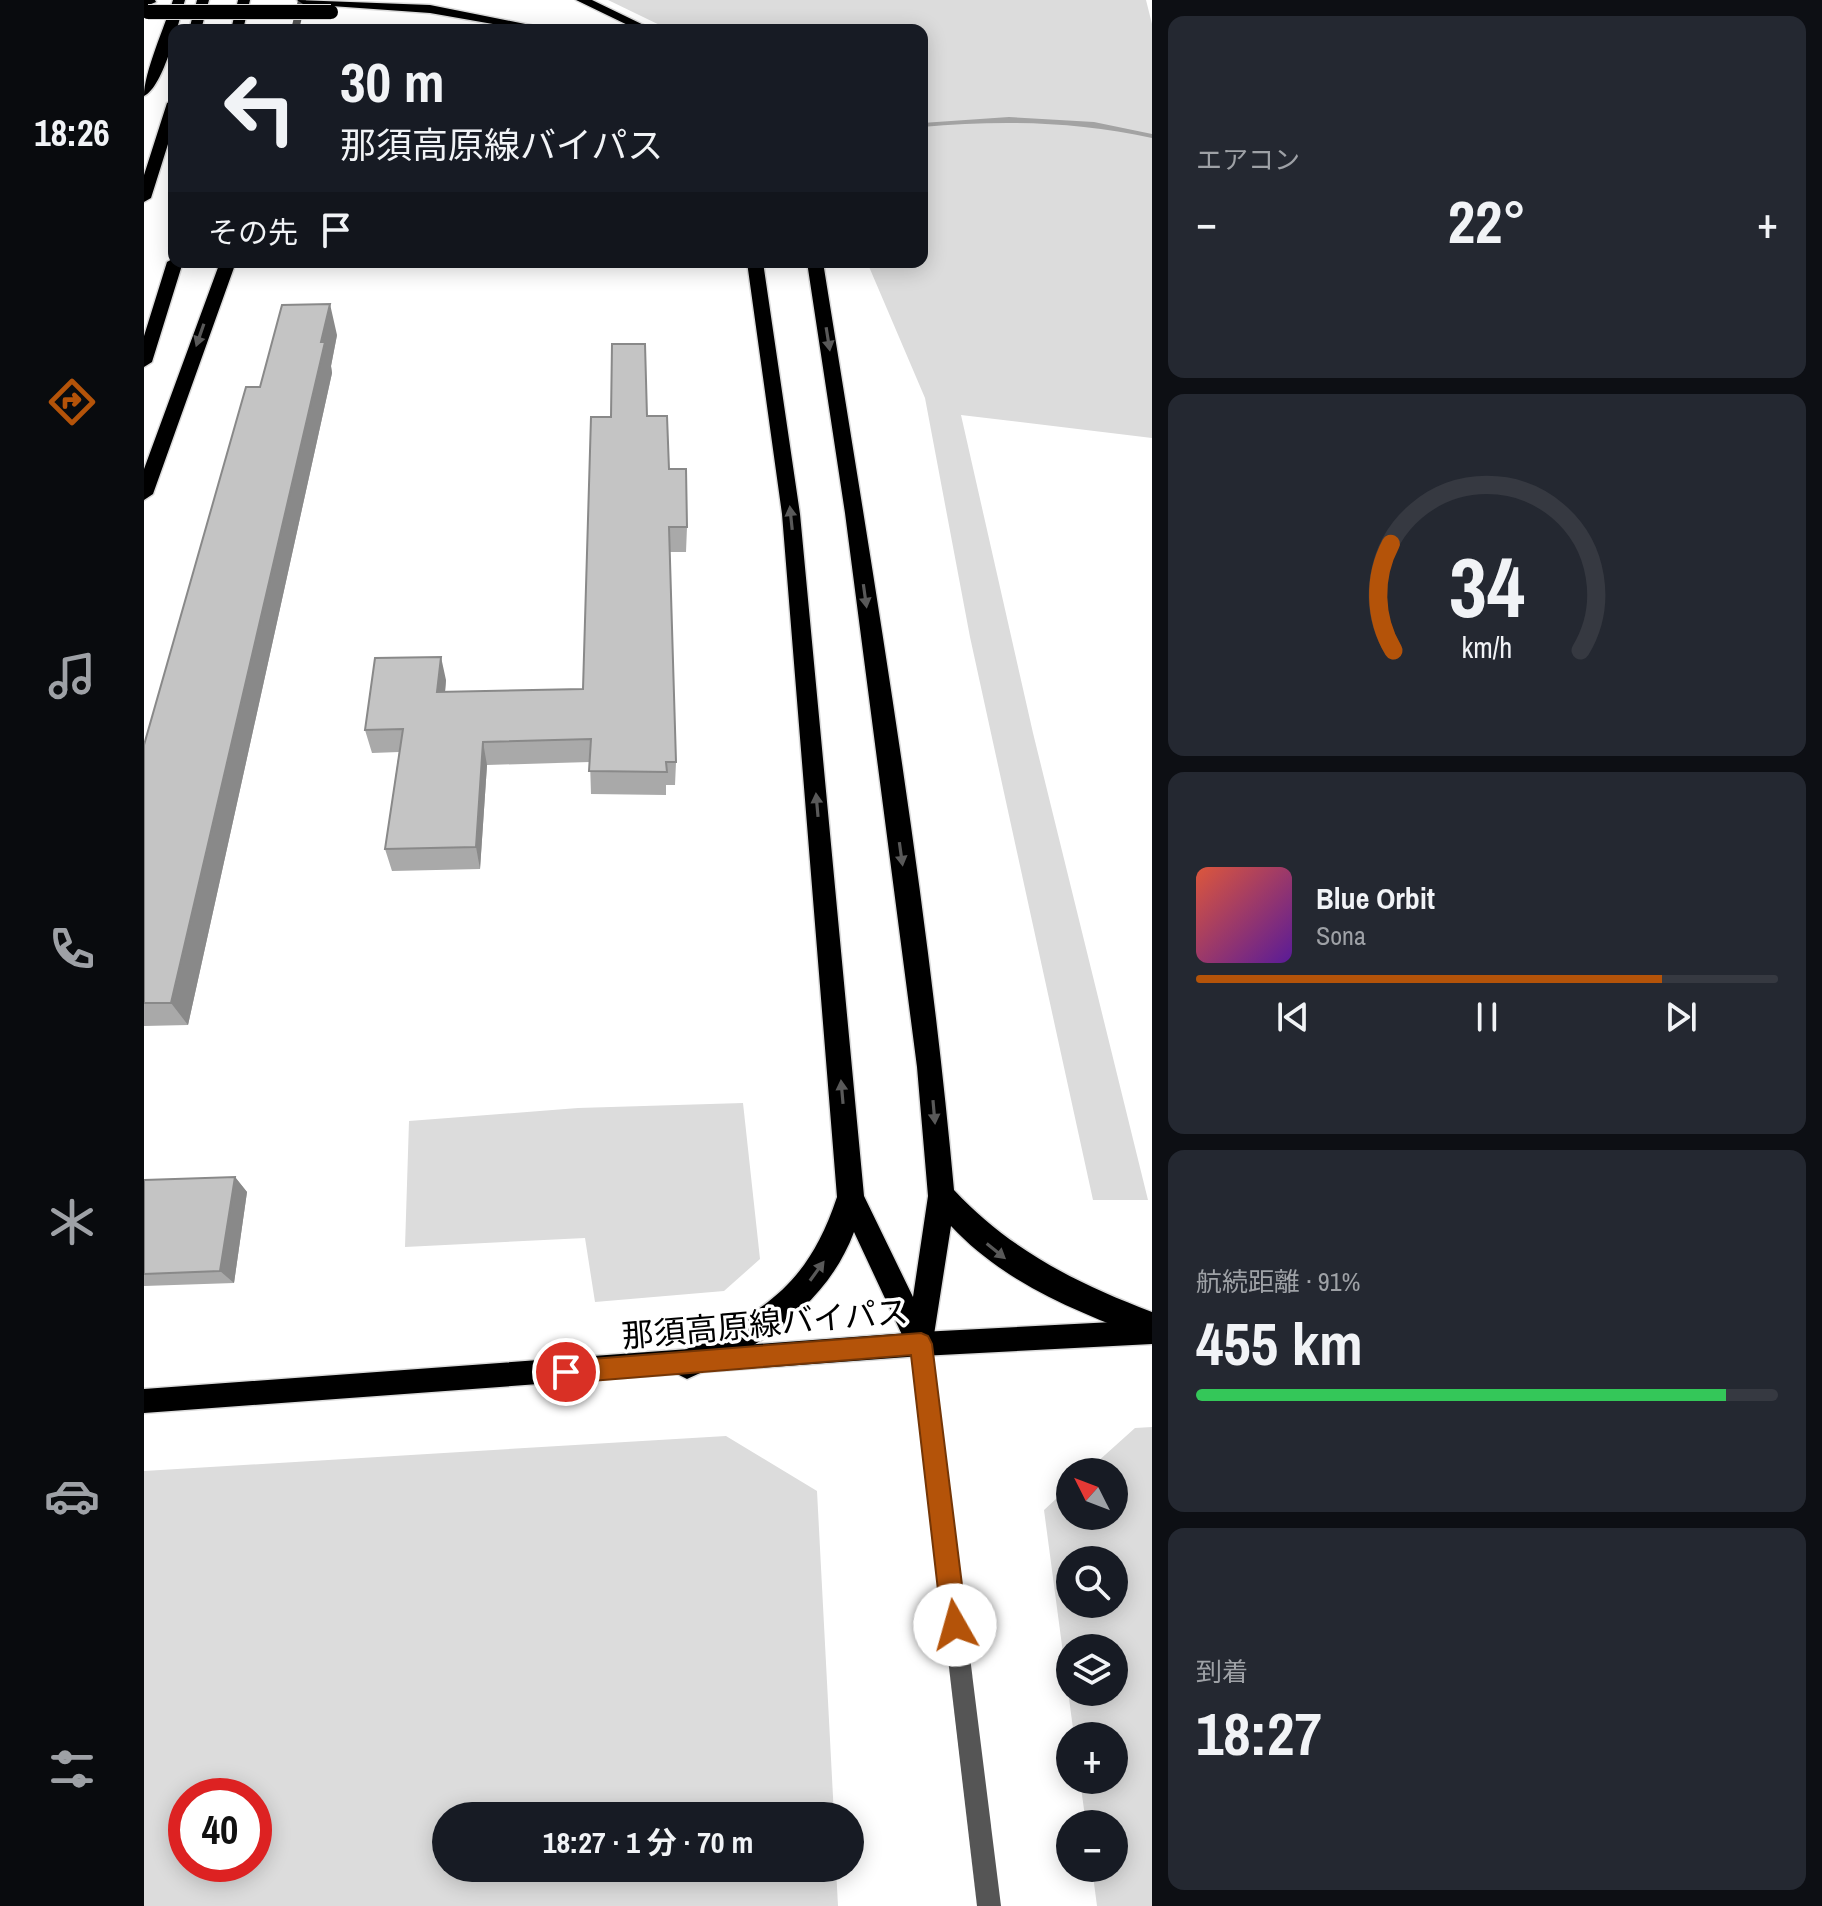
<!DOCTYPE html>
<html lang="ja">
<meta charset="utf-8">
<style>
body{margin:0;font-family:"Archivo Narrow","Noto Sans JP",sans-serif;background:#242831;color:#f1f3f6;height:100vh;display:flex;flex-direction:column;font-size:30px;white-space:nowrap}
*{box-sizing:border-box;margin:0}
p{font-size:26px;color:#9ea1a6}
.icon{flex:none;width:44px;height:44px;fill:none;stroke:currentColor;stroke-width:2;stroke-linecap:round;stroke-linejoin:round}
.map{position:relative;flex:1;overflow:hidden}
.drawer{display:flex;flex-direction:column;gap:16px;padding:16px;background:#0d0f14;width:670px}
.drawer>*{flex:none}
.guide{position:absolute;left:24px;top:24px;width:760px;height:244px;border-radius:16px;box-shadow:0 4px 20px #0003;background:#171b24;color:#f1f3f6;overflow:hidden}
.needle{width:52px;rotate:312deg}
.controls{position:absolute;left:912px;top:1458px;display:grid;gap:16px}
.controls a{display:grid;place-items:center;width:72px;height:72px;border-radius:50%;background:#171b24;box-shadow:0 4px 20px #0003;font-size:40px}
.speed{position:absolute;left:24px;top:1778px;display:flex;gap:16px;font-size:40px;font-weight:700;text-align:center}
.speed>*{display:grid;place-content:center;width:104px;height:104px;border-radius:50%;background:#171b24;box-shadow:0 4px 20px #0003;line-height:1}
.speed .limit{border:12px solid #d22;background:#fff;color:#111}
.pin{position:absolute;display:grid;place-items:center;width:68px;height:68px;color:#fff;margin:-34px;border:4px solid #fff;border-radius:50%;box-shadow:0 2px 8px #0007}
.me{position:absolute;width:88px;margin:-44px;rotate:353deg;stroke-linejoin:round;filter:drop-shadow(0 0 6px #0008)}
.turn{display:flex;align-items:center;gap:28px;height:168px;padding:0 40px;font-size:36px}
.turn .icon{width:104px;height:104px;stroke-width:2.5}
.turn b{display:block;font-size:56px;line-height:68px}
.then{display:flex;align-items:center;height:76px;padding:0 40px;background:#0003;gap:16px;font-size:30px}
.big{font-size:60px;font-weight:700;line-height:1.1}
.drawer .tile{flex:1;display:flex;flex-direction:column;justify-content:center;gap:12px;min-width:0;padding:0 28px;border-radius:16px;background:#242831}
.drawer .dial{align-items:center;gap:0}
.dial svg{height:208px;overflow:visible;fill:none;stroke:#363941;stroke-width:7;stroke-linecap:round;text-anchor:middle}
.dial text{fill:#f1f3f6;stroke:none}
.song{display:flex;align-items:center;gap:24px}
.cover{width:96px;height:96px;border-radius:12px;background:linear-gradient(135deg,hsl(10 70% 55%),hsl(270 70% 35%))}
.played{height:8px;border-radius:4px;background:linear-gradient(90deg,#b45309 80%,#363941 80%)}
.keys{display:flex;justify-content:space-around;direction:ltr}
.heat{display:flex;justify-content:space-between;align-items:center;font-size:44px;direction:ltr}
.charge{height:12px;border-radius:6px;background:linear-gradient(90deg,#34c759 91%,#363941 0)}
.trip{position:absolute;left:288px;top:1802px;width:432px;height:80px;border-radius:40px;background:#171b24;box-shadow:0 4px 20px #0003;font-weight:700;line-height:80px;text-align:center}
main{display:flex;flex:1;min-height:0}
.menu{display:flex;flex-direction:column;width:144px;justify-content:space-around;align-items:center;background:#090b0e;color:#9ea1a6}
.menu .icon{width:56px;height:56px}
.menu .active{color:#b45309}
.menu b{font-size:36px;color:#f1f3f6}
.map>svg:first-child{display:block}
.green{fill:#dcdcdc;fill-rule:evenodd}
.lines{fill:none;stroke-linecap:round;stroke-linejoin:round}
.stream{fill:#a3a3a3;fill-rule:evenodd}
.primary-casing{stroke:#dbdbdb;stroke-width:3}
.motorway-casing{stroke:#dbdbdb;stroke-width:3}
.service{fill:#555;fill-rule:evenodd}
.tertiary{fill:#555;fill-rule:evenodd}
.primary{fill:#000;fill-rule:evenodd}
.motorway{fill:#000;fill-rule:evenodd}
.motorway-bridge-casing{stroke:#dbdbdb;stroke-width:16;stroke-linecap:butt}
.motorway-bridge{stroke:#000;stroke-width:14}
.wall{fill:#a9a9a9}
.shaded-wall{fill:#898989}
.building{fill:#c4c4c4;stroke:#898989;stroke-width:2}
.oneway{fill:#595959}
.route{fill:#b45309;stroke:#753606;stroke-width:2}
.labels{text-anchor:middle;stroke-width:7;stroke-linejoin:round;paint-order:stroke}
.near-street-label{font-size:32px;fill:#000;stroke:#fff}
</style>
<main>
<nav class="menu">
<b>18:26</b>
<svg class="icon active" aria-label="directions" viewBox="0 0 24 24"><path d="M12 3l9 9-9 9-9-9zM9 14v-3h6M13 9l2 2-2 2"/></svg>
<svg class="icon" aria-label="music" viewBox="0 0 24 24"><path d="M9 18V5l10-2v13"/><circle cx="6" cy="18" r="3"/><circle cx="16" cy="16" r="3"/></svg>
<svg class="icon" aria-label="phone" viewBox="0 0 24 24"><path d="M5 4h4l2 5-3 2q2 4 5 5l2-3 5 2v4C11 20 4 13 5 4z"/></svg>
<svg class="icon" aria-label="climate" viewBox="0 0 24 24"><path d="M12 3v18M4 7l16 10M4 17L20 7"/></svg>
<svg class="icon" aria-label="car" viewBox="0 0 24 24"><path d="M5 17H2v-5l4-1 3-4h7l3 4 3 1v5h-3M9 17h6M6 11h13"/><circle cx="7" cy="17" r="2"/><circle cx="17" cy="17" r="2"/></svg>
<svg class="icon" aria-label="filters" viewBox="0 0 24 24"><path d="M4 7h16M4 17h16"/><circle cx="9" cy="7" r="2"/><circle cx="15" cy="17" r="2"/></svg>
</nav>
<div class="map">
<svg width="1008" height="1906" viewBox="0 0 1008 1906">
<rect width="100%" height="100%" fill="#fff"/>
<path class="green" d="M464,0H1002L1008,24V438L817,415L889,733L1004,1200H949L826,637L781,398L723,262H778V30H526Z
M599,1103L616,1259L580,1291L451,1302L441,1238L261,1247L265,1121L434,1108Z
M1008,1427V1906H953L948,1868H970V1824H942L936,1780H970V1736H930L900,1510L926,1486V1516H970V1472H942L991,1428ZM926,1560H970V1604H926ZM926,1648H970V1692H926Z
M582,1436L673,1491L690,1816H302V1868H692L694,1906H0V1471ZM42,1796H110V1864H42Z"/>
<g class="lines">
<path class="stream" d="M865,117L950,122L1008,134V138C931,121 856,120 778,127V123Z"/>
<defs>
<path id="primary" d="M1008,1320V1344L777,1356L0,1413V1389L777,1332Z"/>
<path id="motorway" d="M0,0H11L12,2L0,7Z
M29,0H41C35,20 20,87 0,96C0,72 21,26 29,0Z
M53,0H65L57,30H45Z
M94,0H106L99,30H87Z
M153,0L286,5L411,30H384L286,13L159,4Z
M432,0H448L510,30H494Z
M30,99V125L7,198L0,202V175L23,103Z
M30,258V262H39L8,362L0,367V336L23,262Z
M76,262H92L9,494L0,500V469Z
M603,262H619L656,514L720,1196L769,1297L784,1196L773,1067L701,513L663,262H679C728,569 782,881 810,1190C866,1250 932,1283 1008,1312V1340C936,1313 861,1284 807,1226L787,1354L777,1358L767,1354L710,1232C682,1307 613,1349 543,1379L533,1374L528,1364L533,1354C617,1312 662,1290 693,1197L638,514Z"/>
</defs>
<use href="#primary" class="primary-casing"/>
<use href="#motorway" class="motorway-casing"/>
<path class="service" d="M154,0H162L155,30H147Z"/>
<path class="tertiary" d="M777,1334L784,1337L787,1344L857,1906H833L767,1344L770,1337Z"/>
<use href="#primary" class="primary"/>
<use href="#motorway" class="motorway"/>
<defs>
<path id="motorway-bridge" d="M4,12H187"/>
</defs>
<use href="#motorway-bridge" class="motorway-bridge-casing"/>
<use href="#motorway-bridge" class="motorway-bridge"/>
</g>
<path class="wall" d="M451,262H499L451,264Z
M193,335L187,366L188,373L44,1025L0,1026V745L116,387Z
M503,416L525,469L543,527L542,552H526L532,762L531,785H522V795L447,794L446,762L343,765L336,869L248,871L241,849L255,752L228,753L221,730L302,680L301,692L439,689Z
M91,1177L103,1192L90,1283L0,1286V1180Z"/>
<path class="shaded-wall" d="M186,304L193,335L187,366L188,373L44,1025L27,1003Z
M297,657L302,680L299,715L293,692Z
M339,742L343,765L336,869L332,847Z
M91,1177L103,1192L90,1283L76,1271Z"/>
<path class="building" d="M186,304L177,342H181L27,1003H0V745L102,387H116L138,305Z
M468,344H501L503,416H523L525,469H542L543,527H525L532,762H522L523,772L445,771L447,739L339,742L332,847L241,849L259,729L221,730L231,658L297,657L293,692L439,689L447,417H467Z
M91,1177L76,1271L0,1274V1180Z"/>
<defs><path id="oneway-solid" d="M-6-.8H1V-3.2L6.5 0L1 3.2V.8H-6Z" transform="scale(2)"/></defs>
<g class="oneway">
<use href="#oneway-solid" transform="translate(56 335) rotate(109)"/>
<use href="#oneway-solid" transform="translate(684 339) rotate(81)"/>
<use href="#oneway-solid" transform="translate(647 518) rotate(-96)"/>
<use href="#oneway-solid" transform="translate(721 596) rotate(82)"/>
<use href="#oneway-solid" transform="translate(673 805) rotate(-95)"/>
<use href="#oneway-solid" transform="translate(757 854) rotate(82)"/>
<use href="#oneway-solid" transform="translate(698 1092) rotate(-95)"/>
<use href="#oneway-solid" transform="translate(790 1112) rotate(85)"/>
<use href="#oneway-solid" transform="translate(852 1251) rotate(39)"/>
<use href="#oneway-solid" transform="translate(673 1271) rotate(-54)"/>
</g>
<path class="route" d="M777,1333L784,1336L788,1344L823,1625L819,1633L811,1637L802,1633L798,1625L767,1355L422,1383L415,1380L411,1372L415,1364L422,1361Z"/>
<g class="labels">
<g class="near-street-label">
<text transform="translate(621 1324) rotate(-5)" y="11">那須高原線バイパス</text>
</g>
</g>
</svg>
<div class="controls">
<a><svg class="needle" viewBox="-14 -14 28 28"><path d="M0-13l5 13h-10z" fill="#e53935"/><path d="M0 13l5-13h-10z" fill="#9ea1a6"/></svg></a>
<a><svg class="icon" aria-label="search" viewBox="0 0 24 24"><circle cx="10" cy="10" r="6"/><path d="M15 15l6 6"/></svg></a>
<a><svg class="icon" aria-label="layers" viewBox="0 0 24 24"><path d="M12 4l9 5-9 5-9-5zM3 14l9 5 9-5"/></svg></a>
<a>+</a>
<a>−</a>
</div>
<div class="speed"><div class="limit">40</div></div>
<div class="pin" style="left:422px;top:1372px;background:#d93025"><svg class="icon" aria-label="arrive" viewBox="0 0 24 24"><path d="M6 21V4h12l-3 4 3 4H6"/></svg></div>
<svg class="me" style="left:811px;top:1625px" viewBox="-20 -20 40 40"><circle r="19" fill="#fff"/><path d="M0-13L10 11 0 6-10 11z" fill="#b45309"/></svg>
<div class="trip">18:27 · 1 分 · 70 m</div>
<div class="guide">
<div class="turn"><svg class="icon" aria-label="left" viewBox="0 0 24 24"><path d="M17 20v-9H6M10 6l-5 5 5 5"/></svg><div><b>30 m</b>那須高原線バイパス</div></div>
<div class="then">その先<svg class="icon" aria-label="arrive" viewBox="0 0 24 24"><path d="M6 21V4h12l-3 4 3 4H6"/></svg></div>
</div>
</div>
<section class="drawer">
<div class="tile"><p>エアコン</p>
<div class="heat"><a>−</a><b class="big">22°</b><a>+</a></div>
</div>
<div class="tile dial"><svg viewBox="0 0 100 80">
<path d="M14 69A42 42 0 1 1 86 69"/>
<path d="M14 69A42 42 0 0 1 13 28" stroke="#b45309"/>
<text x="50" y="56" font-size="32" font-weight="700">34</text>
<text x="50" y="72" font-size="11">km/h</text>
</svg></div>
<div class="tile">
<div class="song"><i class="cover"></i><div><b>Blue Orbit</b><p>Sona</p></div></div>
<div class="played"></div>
<div class="keys"><svg class="icon" aria-label="previous" viewBox="0 0 24 24"><path d="M18 5L8 12l10 7zM5 5v14"/></svg><svg class="icon" aria-label="pause" viewBox="0 0 24 24"><path d="M8 5v14M16 5v14"/></svg><svg class="icon" aria-label="next" viewBox="0 0 24 24"><path d="M6 5l10 7-10 7zM19 5v14"/></svg></div>
</div>
<div class="tile"><p>航続距離 · 91%</p><b class="big">455 km</b><div class="charge"></div></div>
<div class="tile"><p>到着</p><b class="big">18:27</b></div>
</section>
</main>
